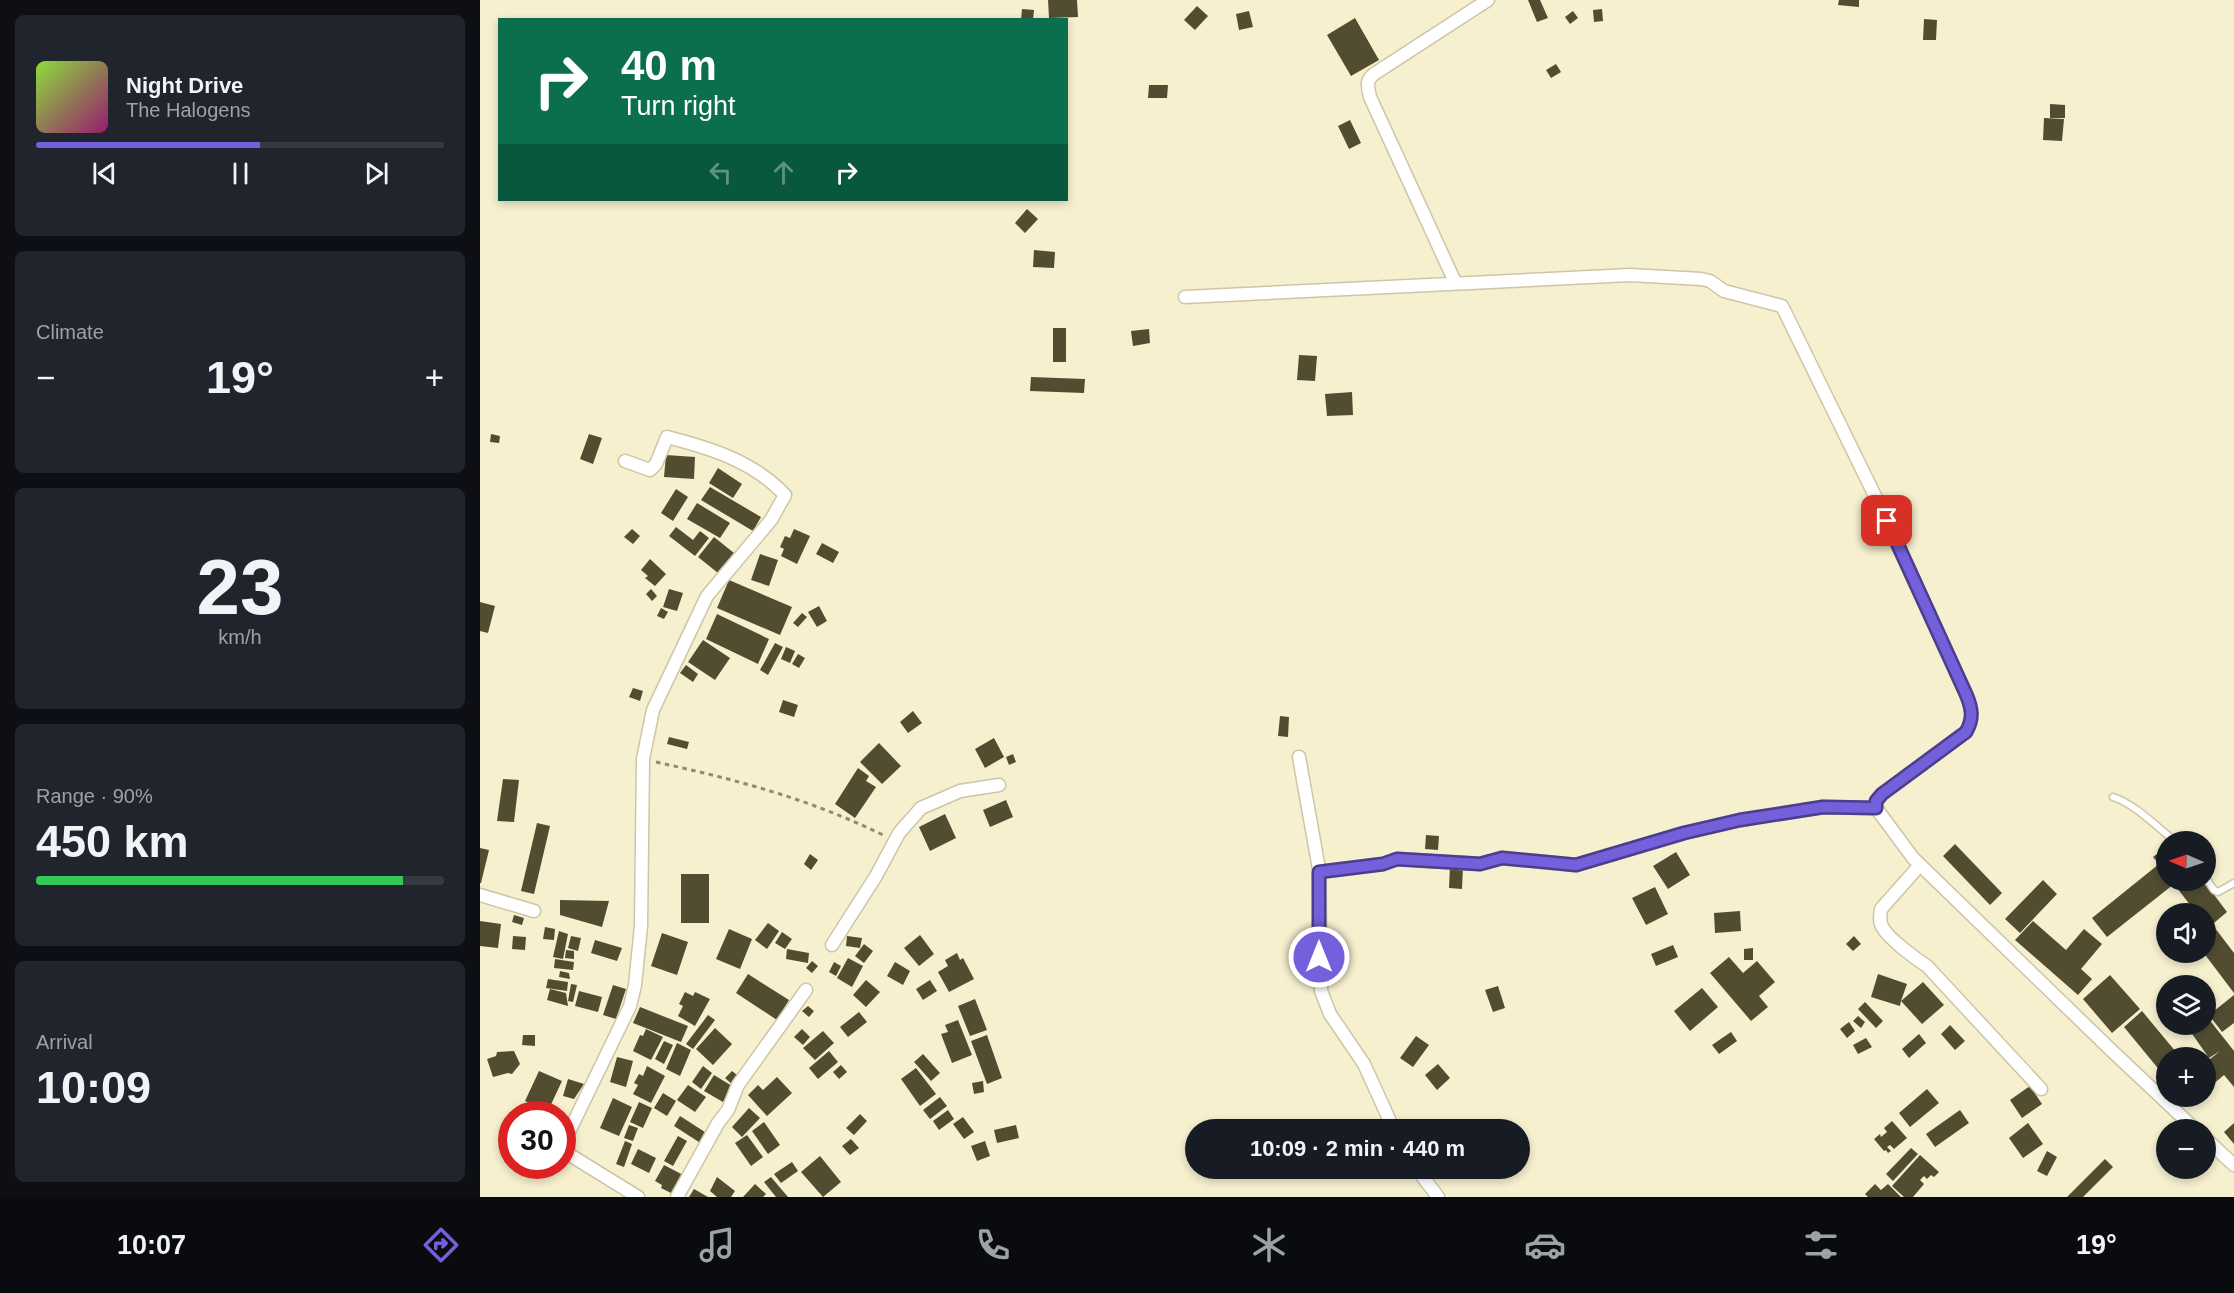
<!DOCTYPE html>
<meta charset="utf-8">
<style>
body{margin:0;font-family:Arial,sans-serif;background:#20242c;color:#f1f3f6;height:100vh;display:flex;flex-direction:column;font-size:22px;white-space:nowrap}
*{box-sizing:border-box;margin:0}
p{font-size:20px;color:#9ea1a6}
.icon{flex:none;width:33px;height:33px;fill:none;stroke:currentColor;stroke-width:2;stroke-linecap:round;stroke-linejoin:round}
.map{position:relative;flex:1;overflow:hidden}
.drawer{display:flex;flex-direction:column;gap:15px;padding:15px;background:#0d0f14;width:480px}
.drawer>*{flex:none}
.guide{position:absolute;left:18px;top:18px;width:570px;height:183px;border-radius:0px;box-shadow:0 3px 9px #0003;background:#0b6e4f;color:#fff;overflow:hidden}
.needle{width:39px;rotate:272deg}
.tools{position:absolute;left:1676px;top:831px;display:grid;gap:12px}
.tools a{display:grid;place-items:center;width:60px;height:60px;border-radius:50%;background:#171b24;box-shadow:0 3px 9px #0003;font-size:30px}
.speed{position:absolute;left:18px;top:1101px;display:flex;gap:12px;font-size:30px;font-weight:700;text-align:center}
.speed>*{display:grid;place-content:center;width:78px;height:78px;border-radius:50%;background:#171b24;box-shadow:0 3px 9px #0003;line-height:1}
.speed .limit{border:9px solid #d22;background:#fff;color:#111}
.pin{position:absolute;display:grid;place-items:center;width:51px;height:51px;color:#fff;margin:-26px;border-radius:12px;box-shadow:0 3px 9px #0006}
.me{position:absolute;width:66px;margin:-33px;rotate:0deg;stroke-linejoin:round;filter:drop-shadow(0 0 4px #0008)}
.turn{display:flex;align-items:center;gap:21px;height:126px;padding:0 24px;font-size:27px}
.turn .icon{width:78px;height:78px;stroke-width:2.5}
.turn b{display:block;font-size:42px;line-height:51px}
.lanes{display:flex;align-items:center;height:57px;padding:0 24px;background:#0003;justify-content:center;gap:30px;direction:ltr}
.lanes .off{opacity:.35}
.big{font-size:45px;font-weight:700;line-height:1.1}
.drawer .tile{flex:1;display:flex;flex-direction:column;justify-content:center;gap:9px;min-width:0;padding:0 21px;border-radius:9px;background:#20242c}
.drawer .dial{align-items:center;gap:0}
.dial b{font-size:78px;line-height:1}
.song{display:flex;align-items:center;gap:18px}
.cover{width:72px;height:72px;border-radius:9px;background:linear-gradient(135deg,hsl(90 70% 55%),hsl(320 70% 35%))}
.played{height:6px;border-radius:3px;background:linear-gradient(90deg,#7460db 55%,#363941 55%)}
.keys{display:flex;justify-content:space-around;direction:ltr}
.heat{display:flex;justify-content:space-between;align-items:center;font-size:33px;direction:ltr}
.charge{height:9px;border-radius:4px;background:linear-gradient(90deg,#34c759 90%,#363941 0)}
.trip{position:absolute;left:705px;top:1119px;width:345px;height:60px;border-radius:30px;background:#171b24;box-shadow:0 3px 9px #0003;font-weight:700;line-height:60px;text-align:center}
.tabs{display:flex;height:96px;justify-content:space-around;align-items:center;background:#090b0e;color:#9ea1a6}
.tabs .icon{width:42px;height:42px}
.tabs .current{color:#7460db}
.tabs b{font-size:27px;color:#f1f3f6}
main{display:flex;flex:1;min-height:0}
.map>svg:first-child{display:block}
.building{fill:#524d31}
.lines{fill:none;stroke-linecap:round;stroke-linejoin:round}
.service-casing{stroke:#ccc6a6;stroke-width:9}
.minor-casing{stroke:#ccc6a6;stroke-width:15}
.path{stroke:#8e8a74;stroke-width:3;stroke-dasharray:4.5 4.5;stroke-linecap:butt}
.service{stroke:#fff;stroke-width:6}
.minor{stroke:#fff;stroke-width:12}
.route-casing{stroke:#4b3e8e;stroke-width:15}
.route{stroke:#7460db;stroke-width:10}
</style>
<main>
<section class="drawer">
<div class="tile">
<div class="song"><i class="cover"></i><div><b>Night Drive</b><p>The Halogens</p></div></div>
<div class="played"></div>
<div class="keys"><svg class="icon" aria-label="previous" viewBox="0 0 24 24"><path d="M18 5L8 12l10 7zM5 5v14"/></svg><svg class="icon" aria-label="pause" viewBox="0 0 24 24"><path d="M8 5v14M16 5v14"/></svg><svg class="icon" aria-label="next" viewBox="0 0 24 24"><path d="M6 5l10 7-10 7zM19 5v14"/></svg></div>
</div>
<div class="tile"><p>Climate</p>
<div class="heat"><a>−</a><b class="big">19°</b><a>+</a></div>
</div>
<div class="tile dial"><b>23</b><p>km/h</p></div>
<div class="tile"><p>Range · 90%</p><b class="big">450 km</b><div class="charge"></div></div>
<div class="tile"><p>Arrival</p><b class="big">10:09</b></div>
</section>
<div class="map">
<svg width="1754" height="1197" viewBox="0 0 1754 1197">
<rect width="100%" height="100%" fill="#f6f0cf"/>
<path class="building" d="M568,0H597L598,17L569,18Z
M1048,0H1060L1068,18L1057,22Z
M1359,0H1379V7L1358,5Z
M717,6L728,16L715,30L704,20Z
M542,9L554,10L553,20H541Z
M1122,9L1123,21L1114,22L1113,10Z
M769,11L773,27L759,30L756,14Z
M1093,11L1098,18L1090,24L1085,17Z
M875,18L899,60L871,76L847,35Z
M1444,19L1457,20L1456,40H1443Z
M1076,64L1081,72L1071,78L1066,70Z
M669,85H688L687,98H668Z
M1570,104L1585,105V118H1570Z
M1564,118L1584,119L1582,141L1563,140Z
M870,120L881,143L869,149L858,126Z
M547,209L558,219L545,233L535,223Z
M554,250L575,252L574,268L553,267Z
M573,328H586V362H573Z
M669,329L670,343L653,346L651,331Z
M819,355L837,356L835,381L817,380Z
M551,377L605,379L604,393L550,391Z
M872,392L873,415L847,416L845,394Z
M11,434L20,436L19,443L10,442Z
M109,434L122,438L113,464L100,459Z
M186,455L215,457L214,479L184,477Z
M238,468L262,484L253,498L229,483Z
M230,487L281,517L273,531L221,500Z
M196,489L208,497L193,521L181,513Z
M217,503L250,523L240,538L207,519Z
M196,527L213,540L220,531L229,538L215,556L189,536Z
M152,529L160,536L153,544L144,537Z
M314,529L330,536L317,564L301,556L304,549L300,547L305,536L310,538Z
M234,537L254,553L238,573L218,557Z
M342,543L359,552L353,563L336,554Z
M280,554L298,560L289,586L271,580Z
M170,559L186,574L175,586L165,578L168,576L161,570Z
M249,580L312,607L300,635L237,608Z
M171,589L177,596L172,601L166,594Z
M189,589L203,593L197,611L183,607Z
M0,602L15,606L8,633L0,631Z
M339,606L347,621L337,627L328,612Z
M181,608L188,612L184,619L177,616Z
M322,613L327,617L318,627L313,623Z
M237,614L289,639L278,664L226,639Z
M223,640L250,658L235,680L208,662Z
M295,643L303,647L288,675L280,670Z
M306,647L315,651L310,663L301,659Z
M318,654L325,658L319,668L312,664Z
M206,665L218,674L213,682L200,673Z
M153,688L163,691L160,701L149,697Z
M303,700L318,705L314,717L299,712Z
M433,711L442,723L428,733L420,722Z
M800,716L809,717L808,737L798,736Z
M189,737L209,742L207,749L187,744Z
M514,738L524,757L505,768L495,749Z
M399,743L421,766L402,784L380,762Z
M533,754L536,762L529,765L526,757Z
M378,768L389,776L386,781L396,787L375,818L355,804Z
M23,779L39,780L34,822L17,821Z
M526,800L533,817L510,827L503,810Z
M465,814L476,838L450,851L439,827Z
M57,823L70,826L54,894L41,891Z
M946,835L959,836L958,850L945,849Z
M1475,844L1522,893L1510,905L1463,856Z
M1686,847V880H1723L1747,912L1728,928L1725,924V914H1717L1694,884L1627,937L1612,918L1679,864L1673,857Z
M0,848L9,850L1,883H0Z
M1196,852L1210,875L1188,889L1173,866Z
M330,854L338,860L331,870L324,864Z
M970,865L983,866L982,889L969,888Z
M201,874H229V923H201Z
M1563,880L1577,894L1540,933L1525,919Z
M1175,887L1188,914L1166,925L1152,898Z
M80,900L129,901L122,927L80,915Z
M1260,911L1261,931L1235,933L1234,913Z
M34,915L44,918L42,925L32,922Z
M0,921L21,924L18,948L0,946Z
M1553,921L1586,950L1604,929L1622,944L1601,969L1612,979L1598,995L1535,940Z
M288,923L299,931L287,949L275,940Z
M65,927L75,929L74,940L63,939Z
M1735,928L1754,953V993L1723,952H1725V936Z
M249,929L272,939L260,969L236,959Z
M79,931L88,934L83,959L73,957Z
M302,932L312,939L305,949L295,943Z
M182,933L208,942L197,975L171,966Z
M440,935L454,954L439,966L424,948Z
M33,936L46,937L45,950L32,949Z
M91,936L101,938L98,951L88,948Z
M367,936L382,938L380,948L366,946Z
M1374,936L1381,944L1373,951L1366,944Z
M115,940L142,948L137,961L111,953Z
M384,944L393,951L384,963L375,956Z
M1193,945L1198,957L1176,966L1171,954Z
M1273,948V960H1264V949Z
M307,949L329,953L328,963L306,959Z
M86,950L94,951V959L85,958Z
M477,953L480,960L483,958L494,979L469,992L458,972L468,966L465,960Z
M1249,957L1263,973L1277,961L1295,982L1279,996L1288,1007L1271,1021L1230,973Z
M368,958L383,966L372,987L357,978Z
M75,959L94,962L93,970L74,968Z
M332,961L338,966L332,973L326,968Z
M354,962L361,966L356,976L349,972Z
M415,962L430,971L423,985L407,976Z
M80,971L89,973L90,979L79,977Z
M268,974L309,1000L297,1020L256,993Z
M1398,974L1427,984L1421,1001L1443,982L1464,1005L1442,1024L1421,1001L1420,1006L1391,997Z
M1630,975L1660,1009L1632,1033L1603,999Z
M68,979L88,982L87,991L66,988Z
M386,980L400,992L386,1007L373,995Z
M450,980L457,991L443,1000L436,989Z
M91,984L97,985L93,1002L88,1001Z
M133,985L146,989L136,1019L123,1015Z
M1018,986L1025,1008L1013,1012L1005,990Z
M1222,988L1238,1007L1210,1031L1194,1011Z
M70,989L86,993L88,1006L67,1000Z
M99,991L122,997L118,1012L95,1006Z
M205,992L213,996L215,992L230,999L215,1026L198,1016L203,1006L199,1004Z
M1754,995V1023L1742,1032L1729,1015Z
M495,999L507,1030L490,1036L478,1006Z
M1385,1002L1403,1021L1396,1028L1378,1009Z
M328,1006L334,1011L329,1017L322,1011Z
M160,1007L208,1026L201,1042L153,1023Z
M1662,1011L1701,1058H1686V1078L1644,1027Z
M379,1012L387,1022L368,1037L360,1027Z
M228,1015L235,1020L213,1049L206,1044Z
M1378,1016L1385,1022L1381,1028L1373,1021Z
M1728,1018L1754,1051V1087L1744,1075L1725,1091V1063L1740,1051L1729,1058L1710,1031L1719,1024H1725V1020Z
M478,1020L492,1055L472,1063L461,1034L468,1032L465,1025Z
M1369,1022L1375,1031L1367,1038L1360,1029Z
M1470,1025L1485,1041L1475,1050L1461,1034Z
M235,1028L252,1044L233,1065L216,1049Z
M166,1029L183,1037L171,1060L153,1051L160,1035L163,1036Z
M322,1029L330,1037L323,1045L314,1037Z
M343,1031L354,1043L335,1060L323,1048Z
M1251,1032L1257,1041L1239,1054L1232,1045Z
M1439,1034L1446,1043L1429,1058L1422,1049Z
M43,1035H55V1046L42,1045Z
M507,1035L522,1078L507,1084L491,1041Z
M936,1036L949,1045L933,1067L920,1058Z
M1386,1038L1392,1047L1378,1054L1373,1045Z
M184,1041L193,1045L184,1064L175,1059Z
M197,1043L211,1050L200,1076L186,1069Z
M34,1051L40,1064L32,1074L28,1073L13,1077L7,1059L16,1056L17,1052Z
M349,1051L358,1062L338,1079L329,1068Z
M443,1054L460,1073L451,1081L434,1062Z
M137,1057L153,1061L146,1087L130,1082Z
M958,1064L970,1078L957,1090L945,1075Z
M361,1065L367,1072L359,1079L353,1072Z
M167,1066L185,1076L171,1103L153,1094L158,1085L154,1083L159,1074L163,1076Z
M223,1066L232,1073L221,1089L212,1082Z
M436,1068L456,1094L440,1106L421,1079Z
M59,1071L82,1081L68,1111L45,1101Z
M252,1071L261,1078L254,1086L245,1078Z
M234,1075L252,1086L243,1102L224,1091Z
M297,1077L312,1093L287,1116L268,1095L278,1085L283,1090Z
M88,1079L104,1084L94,1099L83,1096Z
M503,1081L504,1092L494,1094L492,1083Z
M208,1085L226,1097L215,1112L197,1100Z
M1550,1086L1562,1104L1542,1118L1530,1100Z
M1447,1089L1459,1103L1430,1127L1419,1113Z
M183,1093L196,1101L187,1116L174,1108Z
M1701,1096H1719L1708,1105Z
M460,1097L467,1106L450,1119L443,1110Z
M133,1098L152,1107L139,1136L120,1128Z
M159,1102L172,1108L163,1128L150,1122Z
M269,1108L280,1118L262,1137L252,1127Z
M468,1110L474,1119L459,1130L453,1121Z
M1480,1110L1489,1123L1455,1147L1446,1134Z
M380,1114L387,1121L374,1135L366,1128Z
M200,1116L228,1134L222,1144L194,1126Z
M483,1117L494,1132L484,1139L473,1124Z
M1412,1121L1427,1138L1414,1149L1410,1145L1407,1147L1411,1151L1408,1153L1406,1150L1404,1151L1394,1139L1400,1134L1401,1137L1407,1132L1404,1128Z
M284,1122L300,1145L288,1154L272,1131Z
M1548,1123L1563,1144L1543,1158L1529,1138Z
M1754,1123V1144L1744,1132Z
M149,1125L158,1128L153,1141L144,1138Z
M536,1125L539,1138L517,1143L514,1130Z
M267,1135L283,1157L271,1166L255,1143Z
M198,1136L207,1141L193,1166L184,1161Z
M371,1139L379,1148L370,1155L362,1146Z
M145,1141L152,1144L144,1167L136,1164Z
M505,1141L510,1156L497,1161L491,1146Z
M1431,1148L1438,1154L1413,1181L1406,1174Z
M158,1149L176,1158L169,1173L151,1164Z
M1567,1151L1577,1157L1567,1176L1557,1171Z
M1440,1155L1459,1172L1454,1177L1451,1175L1447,1179L1444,1176L1440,1180L1444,1184L1433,1197H1424L1412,1186Z
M340,1156L361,1182L343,1197L321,1172Z
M1625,1159L1633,1167L1603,1197H1587Z
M312,1162L318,1171L301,1183L294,1174Z
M184,1165L207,1177L197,1196L181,1188L182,1185L175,1181Z
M237,1177L255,1191L251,1197H237L230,1191Z
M291,1177L308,1197H296L284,1182Z
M275,1184L286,1194L283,1197H263Z
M1395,1184L1401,1190L1408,1184L1421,1197H1388L1385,1194Z
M214,1189L228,1197H209Z"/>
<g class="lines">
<defs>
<path id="service" d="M1633,797C1655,804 1677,827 1696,842
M1725,877L1734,890L1738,892L1754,883"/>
<path id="minor" d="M975,282L890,97C888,87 885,81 894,74L1008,0
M705,297L1150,275L1221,279L1230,281L1244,291L1302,306L1397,500L1486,694C1492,708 1494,718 1486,732L1402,794L1397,801L1396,808L1433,858L1631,1050L1716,1130
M145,461L170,470L176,464L187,437C230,448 273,461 305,495L291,520L227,596L173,710L163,759L161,926L155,985L150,1006L87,1136L86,1146L90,1155L158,1197
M819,757L839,869L841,991L850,1014L884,1064L914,1130
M1440,865L1401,909C1400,916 1399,923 1403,928C1409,939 1436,959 1447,966L1561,1089
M839,872L903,864L917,859L1000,864L1022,858L1096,865L1204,833L1260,820L1343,807L1396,808
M0,895L54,911
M352,945L396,876L419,833L441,808L480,791L519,785
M1725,1138L1754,1165
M936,1168L958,1197
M197,1197L238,1123L248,1110L258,1085L326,990"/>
</defs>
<use href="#service" class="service-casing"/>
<use href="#minor" class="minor-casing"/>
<path class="path" d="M176,762C254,779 330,799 403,835"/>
<use href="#service" class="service"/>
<use href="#minor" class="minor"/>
</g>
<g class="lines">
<defs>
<path id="route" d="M839,957V872L903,864L917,859L1000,864L1022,858L1096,865L1204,833L1260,820L1343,807L1396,808V801L1402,794L1486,732C1494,718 1492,708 1486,694L1407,521"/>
</defs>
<use href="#route" class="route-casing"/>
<use href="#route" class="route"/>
</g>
</svg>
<div class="tools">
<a><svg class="needle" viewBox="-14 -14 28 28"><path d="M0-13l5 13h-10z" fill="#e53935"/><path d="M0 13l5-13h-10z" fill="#9ea1a6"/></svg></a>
<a><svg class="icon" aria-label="sound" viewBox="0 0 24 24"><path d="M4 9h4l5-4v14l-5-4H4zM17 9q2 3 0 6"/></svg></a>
<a><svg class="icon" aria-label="layers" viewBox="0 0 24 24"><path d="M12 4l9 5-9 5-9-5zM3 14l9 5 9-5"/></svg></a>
<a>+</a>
<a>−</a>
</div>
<div class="speed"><div class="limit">30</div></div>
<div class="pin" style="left:1407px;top:521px;background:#d93025"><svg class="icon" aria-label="arrive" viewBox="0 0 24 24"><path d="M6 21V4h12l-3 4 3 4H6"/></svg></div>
<svg class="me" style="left:839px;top:957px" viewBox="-20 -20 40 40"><circle r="17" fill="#7460db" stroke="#fff" stroke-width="3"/><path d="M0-11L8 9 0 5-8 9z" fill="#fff"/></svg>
<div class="trip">10:09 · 2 min · 440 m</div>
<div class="guide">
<div class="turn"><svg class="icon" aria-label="right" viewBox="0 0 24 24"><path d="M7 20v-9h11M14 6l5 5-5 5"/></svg><div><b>40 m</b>Turn right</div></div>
<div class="lanes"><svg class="icon off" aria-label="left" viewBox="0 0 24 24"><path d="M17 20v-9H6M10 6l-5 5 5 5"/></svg><svg class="icon off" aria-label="ahead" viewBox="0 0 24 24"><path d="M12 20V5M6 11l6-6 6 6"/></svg><svg class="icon" aria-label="right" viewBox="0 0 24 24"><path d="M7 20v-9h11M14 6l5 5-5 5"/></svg></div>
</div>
</div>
</main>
<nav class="tabs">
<b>10:07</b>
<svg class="icon current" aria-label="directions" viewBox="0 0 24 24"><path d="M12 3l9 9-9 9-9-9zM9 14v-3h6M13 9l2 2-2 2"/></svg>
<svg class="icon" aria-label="music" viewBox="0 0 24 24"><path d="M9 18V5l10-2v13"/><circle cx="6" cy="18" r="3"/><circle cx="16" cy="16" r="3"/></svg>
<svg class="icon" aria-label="phone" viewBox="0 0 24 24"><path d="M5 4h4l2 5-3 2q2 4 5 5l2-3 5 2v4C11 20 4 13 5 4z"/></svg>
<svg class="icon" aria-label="climate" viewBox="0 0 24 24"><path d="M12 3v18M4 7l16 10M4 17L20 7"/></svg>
<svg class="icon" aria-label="car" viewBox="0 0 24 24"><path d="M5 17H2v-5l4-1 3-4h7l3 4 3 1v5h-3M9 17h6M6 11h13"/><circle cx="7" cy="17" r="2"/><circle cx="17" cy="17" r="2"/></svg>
<svg class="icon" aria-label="filters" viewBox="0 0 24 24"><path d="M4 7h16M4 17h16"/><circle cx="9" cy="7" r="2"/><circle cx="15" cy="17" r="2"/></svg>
<b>19°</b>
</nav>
